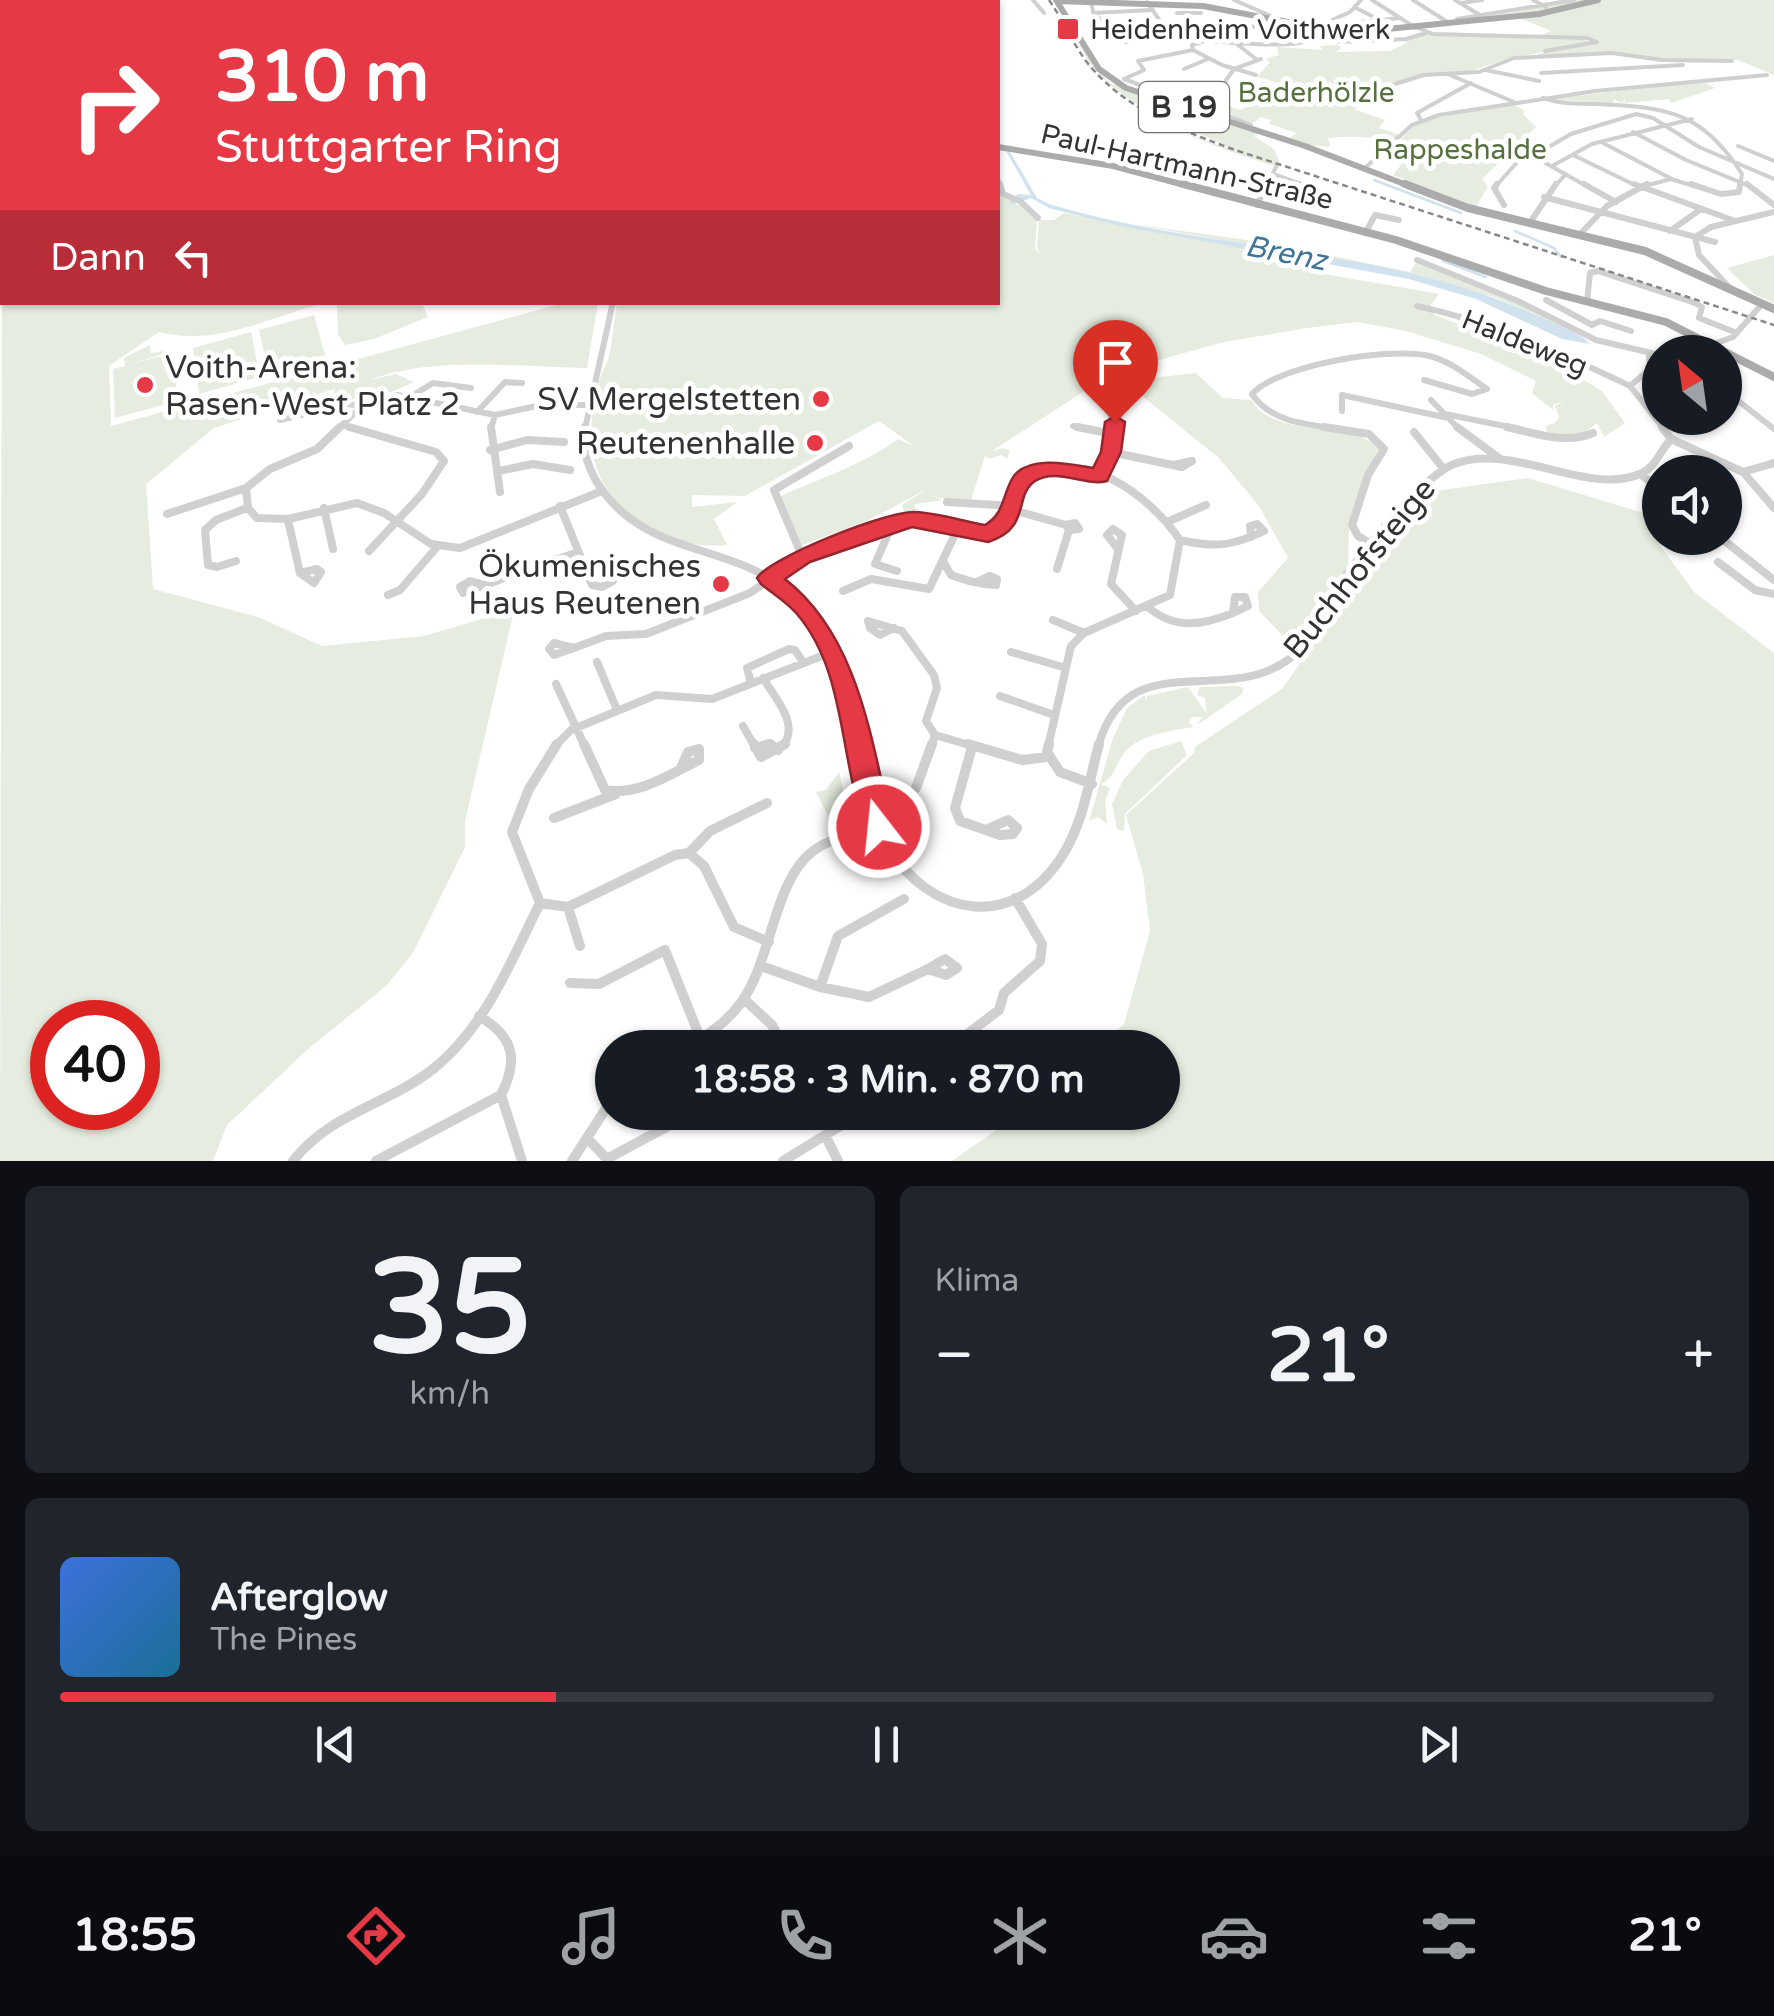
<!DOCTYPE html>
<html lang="de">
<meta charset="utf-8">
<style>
body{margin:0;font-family:"Varela Round",sans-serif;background:#20242c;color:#f1f3f6;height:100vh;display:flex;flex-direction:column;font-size:38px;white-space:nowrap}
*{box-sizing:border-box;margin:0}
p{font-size:32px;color:#9ea1a6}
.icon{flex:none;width:55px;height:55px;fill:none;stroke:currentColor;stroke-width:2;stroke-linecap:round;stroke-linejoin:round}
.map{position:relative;height:1161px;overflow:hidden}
.panel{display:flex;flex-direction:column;gap:25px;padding:25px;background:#0d0f14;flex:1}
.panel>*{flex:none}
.banner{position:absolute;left:0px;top:0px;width:1000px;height:305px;box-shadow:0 2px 8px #0004;background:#e63946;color:#fff;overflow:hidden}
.needle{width:65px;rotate:331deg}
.fabs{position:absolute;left:1642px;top:335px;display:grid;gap:20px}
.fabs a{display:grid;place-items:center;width:100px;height:100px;border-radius:50%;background:#171b24;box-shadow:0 2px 8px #0004;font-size:50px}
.speed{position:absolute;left:30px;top:1000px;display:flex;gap:20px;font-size:50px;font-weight:700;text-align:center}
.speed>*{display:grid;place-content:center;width:130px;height:130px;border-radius:50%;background:#171b24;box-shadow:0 2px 8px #0004;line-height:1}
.speed .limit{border:15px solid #d22;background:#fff;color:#111}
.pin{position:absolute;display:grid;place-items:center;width:85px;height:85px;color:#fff;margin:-102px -42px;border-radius:50% 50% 50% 0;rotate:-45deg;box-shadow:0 0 10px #0007}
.pin .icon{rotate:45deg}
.me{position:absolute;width:110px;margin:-55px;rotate:344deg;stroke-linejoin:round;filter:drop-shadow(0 0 8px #0008)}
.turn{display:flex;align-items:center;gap:35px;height:210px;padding:0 50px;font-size:45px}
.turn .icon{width:130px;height:130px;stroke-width:2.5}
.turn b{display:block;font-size:70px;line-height:85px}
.then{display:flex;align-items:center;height:95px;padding:0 50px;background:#0003;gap:20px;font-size:38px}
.big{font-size:75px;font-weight:700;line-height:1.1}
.panel .widget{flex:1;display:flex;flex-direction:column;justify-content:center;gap:15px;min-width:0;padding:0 35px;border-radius:15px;background:#20242c}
.panel .dial{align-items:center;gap:0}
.dial b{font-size:130px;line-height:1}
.song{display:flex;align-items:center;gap:30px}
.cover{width:120px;height:120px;border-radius:15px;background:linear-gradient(135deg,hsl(220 70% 55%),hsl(200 70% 35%))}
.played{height:10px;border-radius:5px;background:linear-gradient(90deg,#e63946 30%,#363941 30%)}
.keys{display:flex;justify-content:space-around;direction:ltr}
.heat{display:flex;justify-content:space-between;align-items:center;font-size:55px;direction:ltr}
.panel .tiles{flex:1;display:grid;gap:25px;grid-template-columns:1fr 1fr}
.widget:last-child{grid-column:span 2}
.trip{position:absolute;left:595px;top:1030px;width:585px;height:100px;border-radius:50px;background:#171b24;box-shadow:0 2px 8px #0004;font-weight:700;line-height:100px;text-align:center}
.tabs{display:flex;height:160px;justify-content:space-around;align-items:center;background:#090b0e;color:#9ea1a6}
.tabs .icon{width:70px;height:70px}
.tabs .active{color:#e63946}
.tabs b{font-size:45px;color:#f1f3f6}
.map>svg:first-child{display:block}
.green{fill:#e6ecdf;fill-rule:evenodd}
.water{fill:#cfe2ee}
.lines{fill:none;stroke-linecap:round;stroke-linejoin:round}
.stream{stroke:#cfe2ee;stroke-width:2.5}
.minor-far3{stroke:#d0d0d0;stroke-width:4}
.minor-far2{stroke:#d0d0d0;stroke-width:6}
.minor-far1{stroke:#d0d0d0;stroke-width:8}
.minor{stroke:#d0d0d0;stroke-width:10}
.major-far1{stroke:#ababab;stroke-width:6}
.major{stroke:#ababab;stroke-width:8}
.rail{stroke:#888;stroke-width:2.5;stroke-dasharray:6 4;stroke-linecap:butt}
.route{fill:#e63946;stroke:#96252e;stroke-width:2.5}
.poi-dot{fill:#e63946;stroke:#fff;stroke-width:4}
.labels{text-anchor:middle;stroke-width:10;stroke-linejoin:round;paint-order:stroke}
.far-poi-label{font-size:28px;fill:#333;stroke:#fff;text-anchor:start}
.far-park-label{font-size:28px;fill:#56703f;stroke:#fff}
.far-street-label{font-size:28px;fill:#333;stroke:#fff}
.shield{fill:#fff;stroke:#707070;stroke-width:2.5}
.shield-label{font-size:30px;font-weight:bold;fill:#333}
.far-water-label{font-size:30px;font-style:italic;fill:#3f7597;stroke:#fff}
.poi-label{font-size:32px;fill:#333;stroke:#fff;text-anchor:end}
.street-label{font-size:32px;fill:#333;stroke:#fff}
</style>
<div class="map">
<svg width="1774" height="1161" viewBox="0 0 1774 1161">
<rect width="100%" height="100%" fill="#fff"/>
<path class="green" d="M1578,0H1774V75L1738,60L1661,59L1618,53L1542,56L1538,54L1600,42L1587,37L1508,34L1541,35L1551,31L1522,19L1486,17Z
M1065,20L1092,63L1091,64L1110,83L1259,132L1254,136L1274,149L1279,161L1274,166C1197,141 1137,120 1081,59C1091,66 1099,78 1110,87C1144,115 1189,138 1232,149C1183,124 1125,110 1090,63C1084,56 1078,41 1065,20Z
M1428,34L1583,39L1592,43L1506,59L1469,72L1421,75L1394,83L1354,109L1385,120L1379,128L1400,135L1391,143C1369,136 1351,136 1328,138L1330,147L1306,145L1289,138L1297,133L1269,124L1271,120L1261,117L1253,123L1243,122L1171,101L1179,95L1204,100L1208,96L1212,97V104L1221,114L1215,102L1241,110L1254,102L1244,99L1252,91L1266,94L1276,82L1257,77L1270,62L1265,59L1279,55L1277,47L1322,50L1320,46L1338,45L1341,48L1336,52L1390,51L1407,43L1404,40Z
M1701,81L1715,88L1671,103L1669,99L1625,103V99L1622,103L1614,99L1612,104L1551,99Z
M1514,105L1525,111L1523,114L1536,127L1482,179L1488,186L1476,207L1491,213L1393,175L1404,161L1389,151L1417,123L1433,118Z
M998,193L1012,200V204L1020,205L1037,220L1035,249L1040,254L1037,248L1039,220H1054L1064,213L1282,254L1280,262L1319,273L1439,294L1429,307L1435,315L1551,360L1602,391L1625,423L1604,437L1597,423L1580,436L1547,434L1546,426L1555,423L1559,417L1555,406L1564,401L1553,405V410L1532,393L1536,381L1481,354L1406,331L1357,322L1307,328L1224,342L1112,373L992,451L1003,448L1010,451L1007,459L1001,455L990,459L985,456L970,503L931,496L943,500L916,504L914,507L919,510L915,514L904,511L902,505L927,489L867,521L800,546L774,499C816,480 861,466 898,439L914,446L879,421L745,496L692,495V507L737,502L714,519L727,545C695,548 666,540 640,522C586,485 584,435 600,378C603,370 607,364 609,356C613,339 614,320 617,303L998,302Z
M2,219V302L324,303C270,317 216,347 159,332L109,366L111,426L564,303H598L587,368C522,367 431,356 370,380L396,374L414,382L391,392L337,402L334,389L214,428L146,484L153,589L258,617L322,646L424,636L506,612L513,615L465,821V847L414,951L387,985L307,1050L227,1125L213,1161H0ZM52,1022H138V1108H52Z
M1132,224L1326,251L1328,255L1410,272L1416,263L1528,308L1586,339L1497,298L1416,275Z
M1774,255V303L1755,295L1727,268Z
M337,303H422L428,317L374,339L345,345L338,334Z
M314,315L326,359L269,375L259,330Z
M251,332L260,377L199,394L193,348Z
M150,345L151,353L163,351V354L131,364L173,353L178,401L115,418L113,369L125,366L124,358Z
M1196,373L1223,398L1251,400C1277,441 1347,417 1379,448L1365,474L1349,524L1348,567L1315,607L1292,645L1259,611L1258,592L1288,558L1259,506L1219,458L1131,387L1159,377Z
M1528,478L1650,515L1660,525V538L1675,539L1659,544L1694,592L1774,653V1161H952L1021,1113L1162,1112V1048L1098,1047L1124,1024L1150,931L1143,874L1126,815L1194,753L1195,747L1283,688L1375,554L1435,491Z
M1239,686L1243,688L1242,694L1197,725L1202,717H1192L1189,722L1193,727C1171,731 1140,734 1125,752C1116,763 1115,778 1101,784L1110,788L1105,800L1107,824L1098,817L1089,821L1113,738L1127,708L1145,695L1146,702L1147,696L1188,687L1207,714L1205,698L1197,695L1200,687Z
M1181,741L1187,755L1125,814L1124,831L1117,829L1112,804L1123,780L1149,751Z
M839,772L845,798L856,818L834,828L816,792L826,790Z"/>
<path class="water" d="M1006,151L1010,152L1037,198L1049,204C1212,253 1389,245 1544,319C1558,325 1580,333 1590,344L1562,339L1476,299L1409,279L1116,225L1049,208L1031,198L1012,205L1009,203L1018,194L1031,195Z"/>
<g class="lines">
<path class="stream" d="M1374,180L1461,213
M1515,231L1554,248L1561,257
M1443,261L1486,277"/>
<path class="minor-far3" d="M311,0L315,2
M1033,0L1044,13
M1090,0L1094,14L1126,42L1169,34L1147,2
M1234,0L1271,16
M1372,0L1416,28
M1413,0L1446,21
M1455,0L1480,15
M1533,0L1546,7
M66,2L81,0
M101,2L105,0
M154,2L168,0
M254,2L268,0
M324,2L333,0
M390,2L403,0
M449,2L458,0
M497,2L566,0
M802,2L820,0
M1461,3L1482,0
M1356,8L1380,20
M1093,13L1152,10
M1177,13H1201
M1457,19L1574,0
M1340,24L1400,18
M1163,25L1273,27L1295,21
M1317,27L1350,12L1361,0
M1418,28L1433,34L1587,38L1597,42L1545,51
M1233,41L1256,59
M1339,42L1406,39L1426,33
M1184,69L1208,59
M1486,70L1539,81
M1541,73L1683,65
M1256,75L1222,65L1193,50L1192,45L1204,41C1244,42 1298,53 1334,31
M1450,75L1514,102
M1165,94L1181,83
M1173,97L1124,79L1144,70L1138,61L1193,50
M1543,98C1561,104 1578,104 1597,104C1668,107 1702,112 1742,174L1740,187
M1365,104L1395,84L1424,75L1479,72L1514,58L1612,53L1662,60L1732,61
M1421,120L1417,113L1471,83
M1251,125L1223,114L1213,99L1234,69L1261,59
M1633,132L1686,160L1752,187
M1601,142L1672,179
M1738,146L1774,161
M1573,155L1639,187
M1533,156L1588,187
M1552,166L1592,144L1692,119
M1366,167L1412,125L1439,115L1595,91L1767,75
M1273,174L1301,184
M998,179L1001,187
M1266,187L1277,165
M1495,187L1521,158L1533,156L1571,134L1636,114L1653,118L1699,147L1774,179
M1554,187L1566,174
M1641,187L1671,179L1697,187"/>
<path class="minor-far2" d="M1000,184L1003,194L1020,201L1038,218
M1497,184L1494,188L1504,205
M1584,184L1616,202
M1634,184L1735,221
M1691,184L1721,194L1739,192L1740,184
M1747,184L1774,205
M1544,197L1715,242
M1257,205L1267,184
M1529,224L1556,184
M1670,231L1701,209
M1366,232L1375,215L1399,220
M1581,233L1607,206L1647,184
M1695,237L1711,227L1774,212
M1695,237L1699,255L1730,288
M1417,260L1518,301L1596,340L1660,355
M1546,300L1592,325
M1587,302L1590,273L1598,271L1695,303L1702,307L1699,318L1737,333
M1417,306C1492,322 1561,353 1630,386
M1592,325L1600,321L1631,331
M1692,352L1733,337L1762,304
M1649,354L1650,369L1630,386L1664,429
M412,396L433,383L471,388
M1732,396L1774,429
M1431,400L1459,429
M1108,411L1121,413L1115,423Z
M1342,411V395L1448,418
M477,412L505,382L522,383
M1445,414L1519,429
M280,420L347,404L362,406
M343,425L358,429
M1073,426L1090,429
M338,429L362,406L397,395L495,415L541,405H590
M491,429L495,415
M585,429L613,302
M1114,429L1115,423
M1342,429C1310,425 1271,423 1252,394C1278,365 1386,348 1425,355C1448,359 1468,376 1487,389L1472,394L1424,380"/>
<path class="minor-far1" d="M340,427L317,449L270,469L246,488L248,508L257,518L288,519L357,503L384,513L431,544L460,548L602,491
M349,427L436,452L444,461L422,494L369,551
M491,427L500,492
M585,427C581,445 586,462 595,479C643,562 737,539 796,599C835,639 846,694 857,747
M1077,427L1113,434
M1324,427L1369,434L1384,449L1368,475L1352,525L1358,536L1373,545
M1457,427L1499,458
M1507,427C1535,433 1566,445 1593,433
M1662,427L1671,439
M1414,432L1443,468
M1671,439L1743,472L1774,508
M490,450L527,440L564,442
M1111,452L1182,467L1192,461L1174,465
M499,471L533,464L570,470
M1743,472L1774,463
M1640,474L1660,489
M1100,476L1111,452L1114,427
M947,502L1013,506
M560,506L592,585L602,587L613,581L606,573L589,577
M324,508L333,549
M1013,510L1066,525L1069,530L1057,569
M167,514L246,488
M288,520L300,573
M1167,522L1206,505
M893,523L875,564L897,571
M1066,525L1075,523L1079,529L1069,530
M1721,538L1774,580
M1180,540C1214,548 1233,546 1264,531L1257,524L1250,526L1251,537
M1118,549L1107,535L1113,529L1122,535L1111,584L1136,611
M802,556L774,490L849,446
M236,561L217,567L208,565L205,530L216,520L247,508
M943,561L951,575C966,580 980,585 996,585L997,579L990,576L977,582
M1718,562L1755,590L1774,594
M317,569L321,572L314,583L300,573Z
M470,581L485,585L463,593L460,587Z
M485,585L578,552
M843,591L871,579L929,589L957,530
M388,595L400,590L437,547
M1235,597H1245L1248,606L1233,613Z
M1149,608C1176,630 1203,625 1233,613
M1053,620L1084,633
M868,621L902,631L934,675L937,688L926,721L935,735L976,747
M868,621L870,628L880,635L894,628
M554,643L574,648L554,655L549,649Z
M574,648L606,636L646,634L750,593L802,556L893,523L911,519L988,534L1006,518L1025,477C1084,446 1148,494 1180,540L1170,595L1084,633L1071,646L1048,747
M1011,652L1066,668
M597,662L617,710
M763,678C775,698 801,725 782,747
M751,683L747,668L789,649L795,650L803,662
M556,684L585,747
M1000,696L1054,715
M743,726L755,747
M554,747L571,730L656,695L712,699L832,652
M759,747H774
M931,747L935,735
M1098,747C1127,642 1224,708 1289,659C1305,646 1310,625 1322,609C1346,573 1417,479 1454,464C1513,441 1588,498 1642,473C1655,467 1661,450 1671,439"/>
<path class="minor" d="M584,744L605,790C639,796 670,774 699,760V749L688,752L681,768
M754,744L761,757L785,744
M770,744L778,750
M856,744C863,778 869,817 887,846C932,919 1016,932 1064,853C1084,820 1089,781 1099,744
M968,744L1022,760L1048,757
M1049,744L1047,752L1060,772L1092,784
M972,747L955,808L960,821L1000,835L1013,834L1017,828L1008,820L988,829
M755,748L769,744
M916,788L932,744
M554,818L616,794
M689,853L710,831L767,803
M540,903L568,907L675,855L689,853L704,866L734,927L769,942
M568,907L580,946
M945,959L957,968L946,975L928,969Z
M761,966L820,987L869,997L928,969
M570,983L599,984L665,950L701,1040
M820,987L838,936L904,899
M745,1000L772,1025L783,1048
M479,1016C514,1037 519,1059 501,1095
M686,1048C706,1036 726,1023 740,1004C772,962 773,881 813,851C832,837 857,833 879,827
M949,1048L999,1010L1004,993L1040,961L1042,944L1015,898
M712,1112L718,1119
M826,1137L838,1161
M588,1139L607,1159L694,1112
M293,1161C330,1113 387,1105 433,1069C485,1028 511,961 540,903L512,832L529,789L557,744
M376,1161L501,1095L522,1161
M572,1161L612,1099
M783,1161L863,1112"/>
<path class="major-far1" d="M1056,0L1099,69L1126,88L1305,146L1412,187
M1057,1L1203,6L1347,33L1539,14L1598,0
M998,147L1113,166L1192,187"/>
<path class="major" d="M1183,184L1396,240L1546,291L1666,322L1774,377
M1405,184L1468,208L1645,251L1774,309"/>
<path class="rail" d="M1049,0C1063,20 1072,42 1086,61C1123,109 1181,130 1235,150L1774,325"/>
</g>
<path class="route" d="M1115,416L1125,422L1121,452L1107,481C1085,487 1057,467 1035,481C1013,496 1032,528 988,542L912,527L810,562L785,579C859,637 871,740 892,827L888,836L879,839L869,836C838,766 849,675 797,614C788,603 772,593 761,584L757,578C770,557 890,510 915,512C938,513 962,521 985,525C1004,514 1002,497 1012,479C1026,454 1071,464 1093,468L1101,452L1105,422Z"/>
<g class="poi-dot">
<rect x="1056" y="17" width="24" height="24" rx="5"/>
<circle cx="145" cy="385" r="10"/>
<circle cx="821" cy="399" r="10"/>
<circle cx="815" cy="443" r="10"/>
<circle cx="721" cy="584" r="10"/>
</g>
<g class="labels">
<g class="far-poi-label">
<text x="1090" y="39">Heidenheim Voithwerk</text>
</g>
<g class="far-park-label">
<text x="1316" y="102">Baderhölzle</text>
<text x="1460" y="159">Rappeshalde</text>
</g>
<g class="far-street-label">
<text transform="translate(1187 166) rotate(13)" y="10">Paul-Hartmann-Straße</text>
<text transform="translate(1525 342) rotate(22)" y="10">Haldeweg</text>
</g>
<rect class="shield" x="1139" y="82" width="90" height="50" rx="8"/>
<g class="shield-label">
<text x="1184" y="117">B 19</text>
</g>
<g class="far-water-label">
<text transform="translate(1286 253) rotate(11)" y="10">Brenz</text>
</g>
<g class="poi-label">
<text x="165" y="378" text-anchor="start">Voith-Arena:<tspan x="165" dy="37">Rasen-West Platz 2</tspan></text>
<text x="801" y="410">SV Mergelstetten</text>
<text x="795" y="454">Reutenenhalle</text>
<text x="701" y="577">Ökumenisches<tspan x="701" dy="37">Haus Reutenen</tspan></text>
</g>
<g class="street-label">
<text transform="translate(1359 568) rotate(-51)" y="11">Buchhofsteige</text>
</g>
</g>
</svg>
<div class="fabs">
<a><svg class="needle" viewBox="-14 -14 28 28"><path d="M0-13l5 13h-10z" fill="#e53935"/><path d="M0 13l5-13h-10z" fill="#9ea1a6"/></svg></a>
<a><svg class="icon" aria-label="sound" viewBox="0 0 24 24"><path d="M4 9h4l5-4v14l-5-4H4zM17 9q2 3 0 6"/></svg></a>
</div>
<div class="speed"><div class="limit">40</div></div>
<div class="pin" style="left:1115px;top:422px;background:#d93025"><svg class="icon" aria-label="arrive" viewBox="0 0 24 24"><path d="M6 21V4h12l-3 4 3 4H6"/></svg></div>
<svg class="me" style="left:879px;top:827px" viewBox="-20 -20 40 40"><circle r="17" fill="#e63946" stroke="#fff" stroke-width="3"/><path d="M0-11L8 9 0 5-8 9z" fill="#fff"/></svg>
<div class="trip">18:58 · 3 Min. · 870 m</div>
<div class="banner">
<div class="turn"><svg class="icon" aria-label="right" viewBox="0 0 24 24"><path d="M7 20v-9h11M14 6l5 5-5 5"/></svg><div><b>310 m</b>Stuttgarter Ring</div></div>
<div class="then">Dann<svg class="icon" aria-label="left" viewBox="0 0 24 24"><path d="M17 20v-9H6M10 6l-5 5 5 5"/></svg></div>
</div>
</div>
<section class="panel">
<div class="tiles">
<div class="widget dial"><b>35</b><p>km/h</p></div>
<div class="widget"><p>Klima</p>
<div class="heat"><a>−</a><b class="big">21°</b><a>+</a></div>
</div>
<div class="widget">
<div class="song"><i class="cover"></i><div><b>Afterglow</b><p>The Pines</p></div></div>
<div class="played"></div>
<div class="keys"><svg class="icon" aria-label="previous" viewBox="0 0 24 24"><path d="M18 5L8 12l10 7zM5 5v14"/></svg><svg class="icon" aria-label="pause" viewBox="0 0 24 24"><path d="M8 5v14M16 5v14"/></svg><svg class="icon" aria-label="next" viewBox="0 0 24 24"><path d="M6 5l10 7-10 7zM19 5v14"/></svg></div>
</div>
</div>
</section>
<nav class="tabs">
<b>18:55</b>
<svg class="icon active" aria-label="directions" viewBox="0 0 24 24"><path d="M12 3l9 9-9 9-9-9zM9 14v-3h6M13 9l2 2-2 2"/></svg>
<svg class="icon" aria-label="music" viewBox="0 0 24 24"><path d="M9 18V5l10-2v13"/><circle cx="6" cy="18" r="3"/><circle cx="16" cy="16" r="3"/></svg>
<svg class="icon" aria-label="phone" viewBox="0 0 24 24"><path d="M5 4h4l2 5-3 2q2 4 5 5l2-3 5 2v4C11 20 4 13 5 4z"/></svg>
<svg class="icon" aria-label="climate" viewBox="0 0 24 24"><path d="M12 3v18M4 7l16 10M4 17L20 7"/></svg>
<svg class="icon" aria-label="car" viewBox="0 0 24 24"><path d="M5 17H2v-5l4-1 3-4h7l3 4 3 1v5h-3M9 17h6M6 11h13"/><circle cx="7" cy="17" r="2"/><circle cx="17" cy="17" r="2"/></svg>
<svg class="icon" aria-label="filters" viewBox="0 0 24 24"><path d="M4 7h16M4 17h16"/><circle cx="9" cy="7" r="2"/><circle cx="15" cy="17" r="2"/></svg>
<b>21°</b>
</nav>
